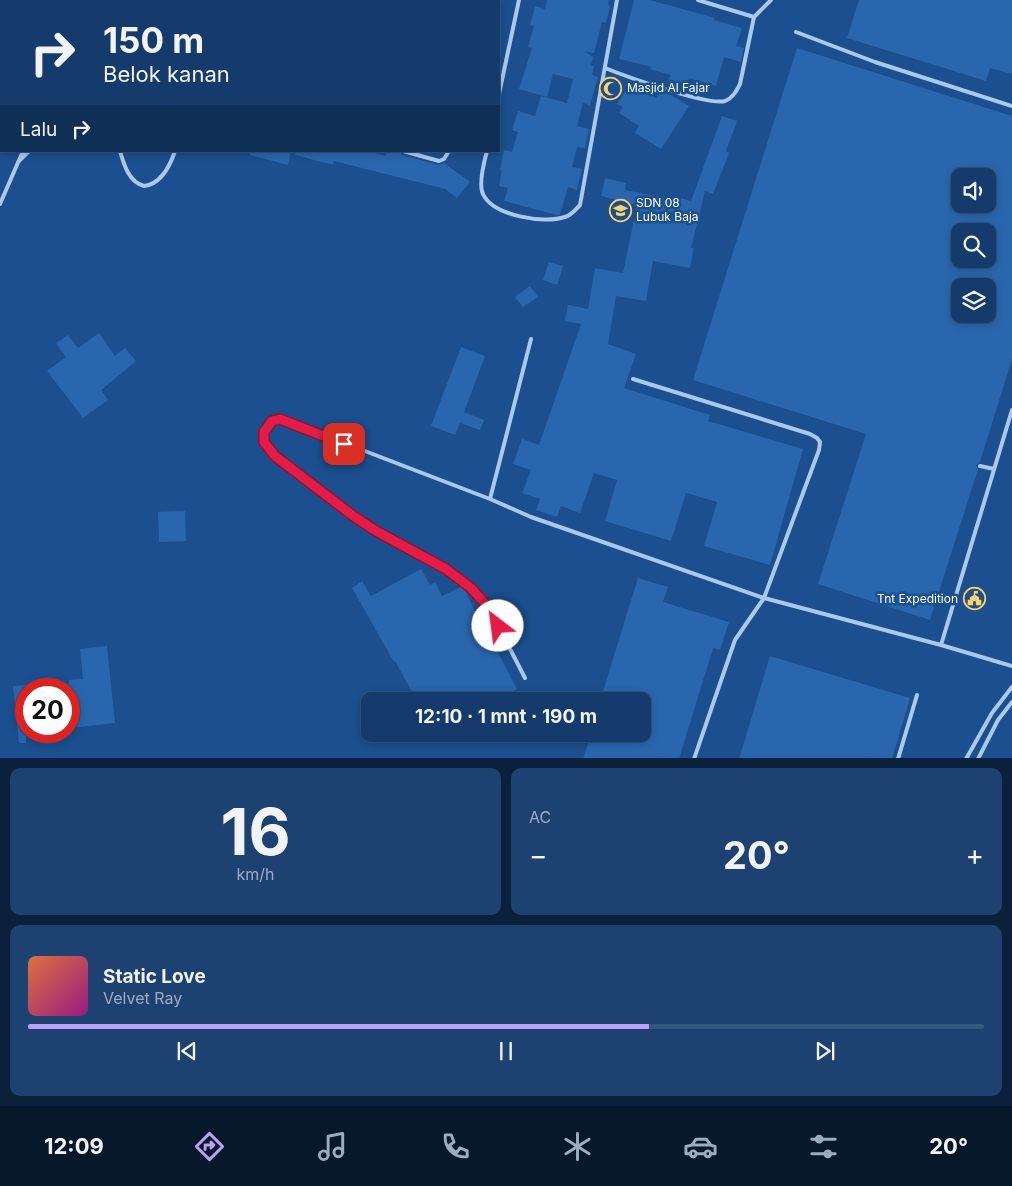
<!DOCTYPE html>
<html lang="id">
<meta charset="utf-8">
<style>
body{margin:0;font-family:Inter,sans-serif;background:#1d4271;color:#f1f3f6;height:100vh;display:flex;flex-direction:column;font-size:19px;white-space:nowrap}
*{box-sizing:border-box;margin:0}
p{font-size:16px;color:#9dadc1}
.icon{flex:none;width:28px;height:28px;fill:none;stroke:currentColor;stroke-width:2;stroke-linecap:round;stroke-linejoin:round}
.map{position:relative;height:758px;overflow:hidden}
.drawer{display:flex;flex-direction:column;gap:10px;padding:10px;background:#0b203b;flex:1}
.drawer>*{flex:none}
.guide{position:absolute;left:0px;top:0px;width:500px;height:152px;box-shadow:0 2px 8px #0003,0 0 0 1px #33557e;background:#143b6b;color:#f1f3f6;overflow:hidden}
.buttons{position:absolute;left:951px;top:168px;display:grid;gap:10px}
.buttons a{display:grid;place-items:center;width:45px;height:45px;border-radius:10px;background:#143b6b;box-shadow:0 2px 8px #0003,0 0 0 1px #33557e;font-size:25px}
.speed{position:absolute;left:15px;top:678px;display:flex;gap:10px;font-size:25px;font-weight:700;text-align:center}
.speed>*{display:grid;place-content:center;width:65px;height:65px;border-radius:50%;background:#143b6b;box-shadow:0 2px 8px #0003,0 0 0 1px #33557e;line-height:1}
.speed .limit{border:8px solid #d22;background:#fff;color:#111}
.pin{position:absolute;display:grid;place-items:center;width:42px;height:42px;color:#fff;margin:-21px;border-radius:10px;box-shadow:0 2px 8px #0006}
.me{position:absolute;width:55px;margin:-28px;rotate:330deg;stroke-linejoin:round;filter:drop-shadow(0 0 4px #0008)}
.turn{display:flex;align-items:center;gap:18px;height:105px;padding:0 20px;font-size:22px}
.turn .icon{width:65px;height:65px;stroke-width:2.5}
.turn b{display:block;font-size:35px;line-height:42px}
.then{display:flex;align-items:center;height:48px;padding:0 20px;background:#0003;gap:10px;font-size:19px}
.big{font-size:38px;font-weight:700;line-height:1.1}
.drawer .card{flex:1;display:flex;flex-direction:column;justify-content:center;gap:8px;min-width:0;padding:0 18px;border-radius:10px;background:#1d4271}
.drawer .dial{align-items:center;gap:0}
.dial b{font-size:65px;line-height:1}
.song{display:flex;align-items:center;gap:15px}
.cover{width:60px;height:60px;border-radius:8px;background:linear-gradient(135deg,hsl(20 70% 55%),hsl(310 70% 35%))}
.played{height:5px;border-radius:2px;background:linear-gradient(90deg,#bca0f2 65%,#33557e 65%)}
.keys{display:flex;justify-content:space-around;direction:ltr}
.heat{display:flex;justify-content:space-between;align-items:center;font-size:28px;direction:ltr}
.drawer .tiles{flex:1;display:grid;gap:10px;grid-template-columns:1fr 1fr}
.card:last-child{grid-column:span 2}
.trip{position:absolute;left:361px;top:692px;width:290px;height:50px;border-radius:10px;background:#143b6b;box-shadow:0 2px 8px #0003,0 0 0 1px #33557e;font-weight:700;line-height:50px;text-align:center}
.dock{display:flex;height:80px;justify-content:space-around;align-items:center;background:#08182b;color:#9dadc1}
.dock .icon{width:35px;height:35px}
.dock .selected{color:#bca0f2}
.dock b{font-size:22px;color:#f1f3f6}
.map>svg:first-child{display:block}
.building{fill:#2a66ad;fill-rule:evenodd}
.lines{fill:none;stroke-linecap:round;stroke-linejoin:round}
.service{stroke:#a9c9ee;stroke-width:4}
.route-casing{stroke:#92132f;stroke-width:12}
.route{stroke:#e11d48;stroke-width:9}
.labels{text-anchor:middle;stroke-width:5;stroke-linejoin:round;paint-order:stroke}
.poi-label{font-size:12px;fill:#fff;stroke:#1b4f8f;text-anchor:start}
</style>
<div class="map">
<svg width="1012" height="759" viewBox="0 0 1012 759">
<rect width="100%" height="100%" fill="#1b4f8f"/>
<path class="building" d="M547,0H609L608,5L610,6L606,23L602,22L594,53L584,51L593,57L591,65L594,66L592,75L598,77L590,105L583,103L577,126L589,129L585,148L577,147L572,167L582,169L577,190L568,187L560,214L557,215L504,201L508,188L499,186L502,170H500L504,150L512,152L518,132L512,130L518,111L535,116L541,96L567,103L573,79L553,74L547,97L519,89L532,48L528,47L534,26L530,25L535,6L545,9Z
M634,0H650L715,18L714,20L742,28L736,46L744,48L741,62L724,57L716,86L689,78L687,84L668,79L671,75L650,69L652,67L619,59Z
M859,0H1012V74L990,68L986,81L847,38Z
M797,48L1012,116V359L980,462L976,465L978,469L930,620L818,584L866,434L693,380ZM960,176H988V204H960ZM960,231H988V259H960ZM960,286H988V314H960Z
M629,86L635,91L638,86L656,98L660,91L671,95L689,106L661,149L635,133L639,126L619,113L623,107L617,104Z
M722,116L737,121L726,151L729,153L713,194L705,191L691,248H694L690,268L653,261L646,301L616,296L608,344L636,354L624,388L710,415L708,421L803,449L770,565L704,546L717,502L686,493L671,541L605,521L617,480L594,473L580,513L561,506L557,517L536,510L540,499L522,493L531,470L513,464L522,439L539,445L581,324L565,321L568,305L588,309L595,268L623,273L637,205L601,196L605,178L626,183L625,190L680,201V198L691,201Z
M250,151H291L288,165L250,155Z
M296,151H368L386,156V151H399L402,155L438,165L444,163L470,182L457,198L445,189L334,161L333,165L295,155Z
M549,262L563,266L557,285L543,280Z
M530,286L538,297L523,307L515,297Z
M99,333L115,356L125,348L136,361L101,390L108,400L83,418L47,371L66,357L56,343L68,335L78,348Z
M461,347L485,356L464,412L484,420L480,430L460,423L455,435L431,426Z
M185,511L186,541L159,542L158,512Z
M421,569L430,585L435,582L442,596L463,586L483,629L485,628L517,689L494,701H417L395,661L394,662L352,588L362,581L371,596Z
M638,578L668,587L663,602L729,622L720,650L713,648L679,759H583L591,734H642V701H600Z
M107,646L115,723L69,728V680L83,679L80,649Z
M770,656L910,698L892,759H739Z
M26,685V743H19L13,686Z"/>
<g class="lines">
<path class="service" d="M471,0L476,1
M698,0L754,17L771,0
M293,1V0
M395,1V0
M485,1V0
M796,32L875,62L1012,106
M605,68C625,76 708,106 725,101C733,98 737,90 740,84L754,17
M499,94L519,0
M120,151C124,165 129,182 144,186C161,184 170,166 175,151
M403,151L439,161L444,159L449,151
M487,151C484,162 478,184 483,194C493,216 544,224 565,217C572,215 575,210 580,205L617,0
M19,161L29,151
M0,204L23,151
M633,379L810,434L817,438L820,442L819,450L764,598L735,640L694,759
M980,466L994,469
M490,499L531,339
M941,645L1012,410
M525,678L489,608L471,588L446,569L376,531L352,515L275,456L264,441V432L272,421L276,419L284,420L490,499L531,517L764,598L941,645L1012,666
M898,759L917,695
M966,759L992,713L1012,687
M978,759L998,720L1012,702"/>
</g>
<g class="lines">
<defs>
<path id="route" d="M344,444L280,419L272,421L264,432V442L275,456L352,515L376,531L446,569L471,588L489,608L498,626"/>
</defs>
<use href="#route" class="route-casing"/>
<use href="#route" class="route"/>
</g>
<defs>
<symbol id="mosque-ring" viewBox="-11 -11 22 22"><circle r="9.5" fill="#1b4f8f" stroke="#ffd166" stroke-width="1.5"/><path d="M3.5-4.9A6 6 0 1 0 3.5 4.9A5 5 0 1 1 3.5-4.9Z" fill="#ffd166"/></symbol>
<symbol id="school-ring" viewBox="-11 -11 22 22"><circle r="9.5" fill="#1b4f8f" stroke="#ffd166" stroke-width="1.5"/><path d="M0-5L7-2L0 1L-7-2ZM-4 1L0 2.5L4 1V4Q0 6-4 4Z" fill="#ffd166"/></symbol>
<symbol id="civic-ring" viewBox="-11 -11 22 22"><circle r="9.5" fill="#1b4f8f" stroke="#ffd166" stroke-width="1.5"/><path d="M-.6-6.5H3V-4.5H.6V-3L4-1V1h2V6H-6V1h2V-1L-.6-3ZM-1.2 2.5V6h2.4V2.5Z" fill="#ffd166"/></symbol>
</defs>
<g fill-rule="evenodd">
<use href="#mosque-ring" x="598" y="76" width="25" height="25"/>
<use href="#school-ring" x="608" y="198" width="25" height="25"/>
<use href="#civic-ring" x="962" y="586" width="25" height="25"/>
</g>
<g class="labels">
<g class="poi-label">
<text x="627" y="92">Masjid Al Fajar</text>
<text x="636" y="207">SDN 08<tspan x="636" dy="14">Lubuk Baja</tspan></text>
<text x="958" y="603" text-anchor="end">Tnt Expedition</text>
</g>
</g>
</svg>
<div class="buttons">
<a><svg class="icon" aria-label="sound" viewBox="0 0 24 24"><path d="M4 9h4l5-4v14l-5-4H4zM17 9q2 3 0 6"/></svg></a>
<a><svg class="icon" aria-label="search" viewBox="0 0 24 24"><circle cx="10" cy="10" r="6"/><path d="M15 15l6 6"/></svg></a>
<a><svg class="icon" aria-label="layers" viewBox="0 0 24 24"><path d="M12 4l9 5-9 5-9-5zM3 14l9 5 9-5"/></svg></a>
</div>
<div class="speed"><div class="limit">20</div></div>
<div class="pin" style="left:344px;top:444px;background:#d93025"><svg class="icon" aria-label="arrive" viewBox="0 0 24 24"><path d="M6 21V4h12l-3 4 3 4H6"/></svg></div>
<svg class="me" style="left:498px;top:626px" viewBox="-20 -20 40 40"><circle r="19" fill="#fff"/><path d="M0-13L10 11 0 6-10 11z" fill="#e11d48"/></svg>
<div class="trip">12:10 · 1 mnt · 190 m</div>
<div class="guide">
<div class="turn"><svg class="icon" aria-label="right" viewBox="0 0 24 24"><path d="M7 20v-9h11M14 6l5 5-5 5"/></svg><div><b>150 m</b>Belok kanan</div></div>
<div class="then">Lalu<svg class="icon" aria-label="right" viewBox="0 0 24 24"><path d="M7 20v-9h11M14 6l5 5-5 5"/></svg></div>
</div>
</div>
<section class="drawer">
<div class="tiles">
<div class="card dial"><b>16</b><p>km/h</p></div>
<div class="card"><p>AC</p>
<div class="heat"><a>−</a><b class="big">20°</b><a>+</a></div>
</div>
<div class="card">
<div class="song"><i class="cover"></i><div><b>Static Love</b><p>Velvet Ray</p></div></div>
<div class="played"></div>
<div class="keys"><svg class="icon" aria-label="previous" viewBox="0 0 24 24"><path d="M18 5L8 12l10 7zM5 5v14"/></svg><svg class="icon" aria-label="pause" viewBox="0 0 24 24"><path d="M8 5v14M16 5v14"/></svg><svg class="icon" aria-label="next" viewBox="0 0 24 24"><path d="M6 5l10 7-10 7zM19 5v14"/></svg></div>
</div>
</div>
</section>
<nav class="dock">
<b>12:09</b>
<svg class="icon selected" aria-label="directions" viewBox="0 0 24 24"><path d="M12 3l9 9-9 9-9-9zM9 14v-3h6M13 9l2 2-2 2"/></svg>
<svg class="icon" aria-label="music" viewBox="0 0 24 24"><path d="M9 18V5l10-2v13"/><circle cx="6" cy="18" r="3"/><circle cx="16" cy="16" r="3"/></svg>
<svg class="icon" aria-label="phone" viewBox="0 0 24 24"><path d="M5 4h4l2 5-3 2q2 4 5 5l2-3 5 2v4C11 20 4 13 5 4z"/></svg>
<svg class="icon" aria-label="climate" viewBox="0 0 24 24"><path d="M12 3v18M4 7l16 10M4 17L20 7"/></svg>
<svg class="icon" aria-label="car" viewBox="0 0 24 24"><path d="M5 17H2v-5l4-1 3-4h7l3 4 3 1v5h-3M9 17h6M6 11h13"/><circle cx="7" cy="17" r="2"/><circle cx="17" cy="17" r="2"/></svg>
<svg class="icon" aria-label="filters" viewBox="0 0 24 24"><path d="M4 7h16M4 17h16"/><circle cx="9" cy="7" r="2"/><circle cx="15" cy="17" r="2"/></svg>
<b>20°</b>
</nav>
